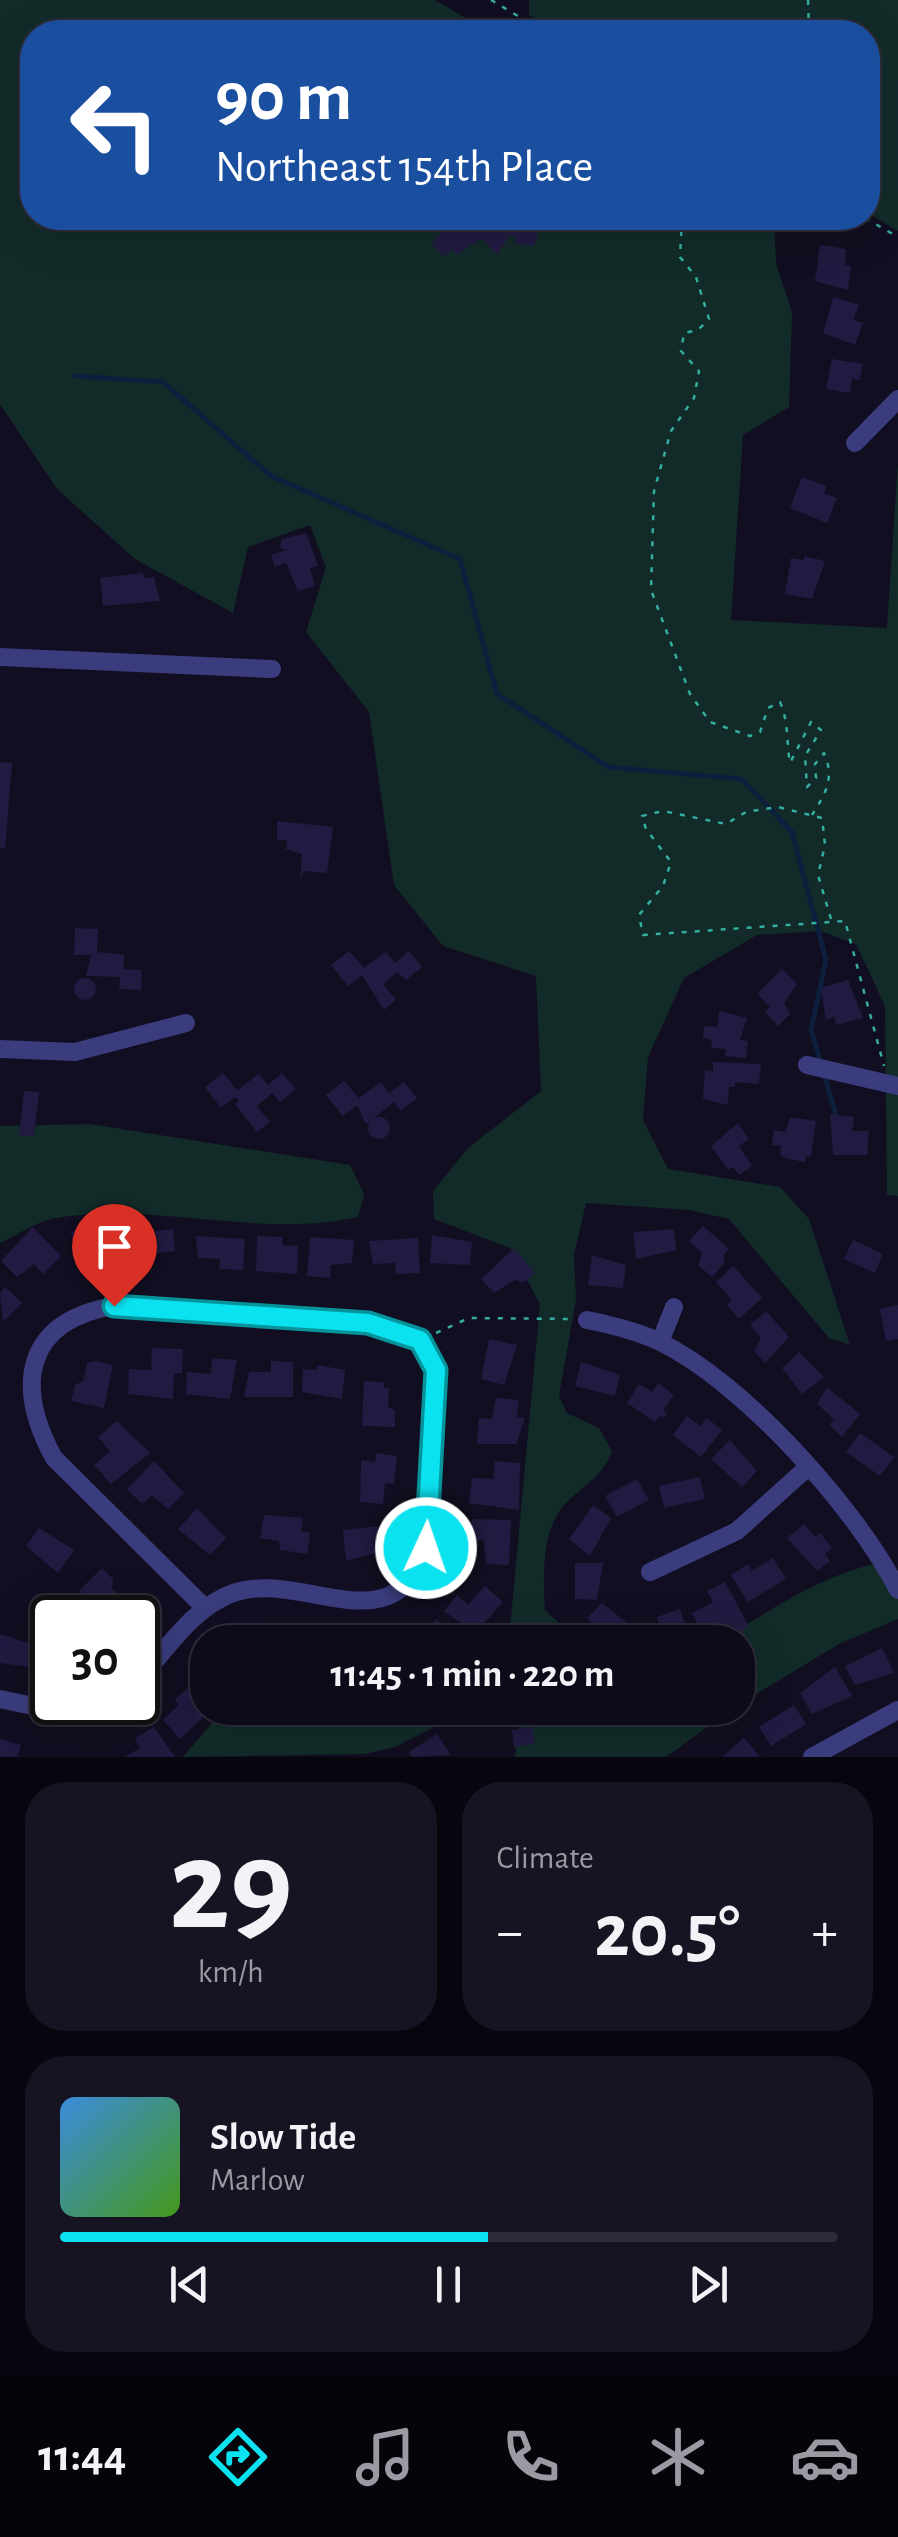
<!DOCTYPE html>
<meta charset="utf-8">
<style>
body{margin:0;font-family:"Alegreya Sans",sans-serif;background:#161322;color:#f1f3f6;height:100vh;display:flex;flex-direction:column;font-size:38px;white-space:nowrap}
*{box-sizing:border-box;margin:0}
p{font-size:32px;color:#9a9aa2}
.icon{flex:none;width:55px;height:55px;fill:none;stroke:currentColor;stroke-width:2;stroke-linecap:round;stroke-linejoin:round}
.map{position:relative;height:1757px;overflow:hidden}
.drawer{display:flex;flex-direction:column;gap:25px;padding:25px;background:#07060e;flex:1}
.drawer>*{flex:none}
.hud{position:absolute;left:20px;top:20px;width:860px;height:210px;border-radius:40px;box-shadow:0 10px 40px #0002,0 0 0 2px #2d2b38;background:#1a4fa0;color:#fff;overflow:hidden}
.speed{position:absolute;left:30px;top:1595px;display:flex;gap:20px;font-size:50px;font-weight:700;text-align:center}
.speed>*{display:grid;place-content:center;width:130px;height:130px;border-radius:50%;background:#0d0a19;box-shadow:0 10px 40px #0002,0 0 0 2px #2d2b38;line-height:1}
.speed .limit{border:5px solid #111;border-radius:15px;background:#fff;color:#111}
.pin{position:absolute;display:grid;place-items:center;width:85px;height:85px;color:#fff;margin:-102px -42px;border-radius:50% 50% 50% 0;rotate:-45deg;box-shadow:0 0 10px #0007}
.pin .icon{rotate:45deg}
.me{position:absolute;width:110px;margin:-55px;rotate:3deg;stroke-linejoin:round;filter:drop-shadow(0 0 8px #0008)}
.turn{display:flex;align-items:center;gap:35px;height:210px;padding:0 30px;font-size:45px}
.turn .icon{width:130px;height:130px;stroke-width:2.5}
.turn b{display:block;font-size:70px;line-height:85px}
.big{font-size:75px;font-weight:700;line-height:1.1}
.drawer .tile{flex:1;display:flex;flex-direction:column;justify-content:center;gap:15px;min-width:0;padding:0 35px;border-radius:40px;background:#161322}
.drawer .dial{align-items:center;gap:0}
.dial b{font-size:130px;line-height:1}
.song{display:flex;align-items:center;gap:30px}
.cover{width:120px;height:120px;border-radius:15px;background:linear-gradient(135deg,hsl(210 70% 55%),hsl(100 70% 35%))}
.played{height:10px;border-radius:5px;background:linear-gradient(90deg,#0be2ef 55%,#2d2b38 55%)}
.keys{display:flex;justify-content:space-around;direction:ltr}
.heat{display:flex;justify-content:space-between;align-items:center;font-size:55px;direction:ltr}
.drawer .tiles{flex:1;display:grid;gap:25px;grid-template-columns:1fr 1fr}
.tile:last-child{grid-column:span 2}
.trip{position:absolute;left:190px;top:1625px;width:565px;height:100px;border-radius:40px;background:#0d0a19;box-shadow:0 10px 40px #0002,0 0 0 2px #2d2b38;font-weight:700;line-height:100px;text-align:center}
.tab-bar{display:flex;height:160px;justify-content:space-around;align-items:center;background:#05040a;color:#9a9aa2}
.tab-bar .icon{width:70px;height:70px}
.tab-bar .selected{color:#0be2ef}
.tab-bar b{font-size:45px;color:#f1f3f6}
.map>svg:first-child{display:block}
.green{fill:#122b29}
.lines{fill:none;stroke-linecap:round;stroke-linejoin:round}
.stream{stroke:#0c203d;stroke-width:5}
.building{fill:#211b41}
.path{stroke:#34aea1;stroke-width:2.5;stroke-dasharray:5 8;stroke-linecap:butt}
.street{stroke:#3b3c7e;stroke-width:18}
.route-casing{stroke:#07939b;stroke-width:25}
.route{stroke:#0be2ef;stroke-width:18}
</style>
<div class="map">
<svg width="898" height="1757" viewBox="0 0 898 1757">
<rect width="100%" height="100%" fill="#110e21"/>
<path class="green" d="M0,0H435L489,32H32V218H774L776,264L792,312L789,407L743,435L731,620L887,628L898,462V1196L887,1195L885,1006L856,944L820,931L757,935L684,978L648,1057L643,1120L668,1169L780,1187L809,1219L850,1345L829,1338L729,1219L689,1210L586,1203L574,1255L576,1299L559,1396L567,1413L599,1428L612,1451C603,1476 584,1485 566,1503C541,1529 543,1577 545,1610L579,1642H492L510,1629L540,1304L510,1248L434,1219L433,1191L468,1148L541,1091L536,976L443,946L394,885L369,712L306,632L326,567L310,525L248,547L233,613L135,559L57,489L0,404Z
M529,0H898V231L868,213V32H559L529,15Z
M90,1124L350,1165L364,1194L358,1217C265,1239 156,1202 56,1218C38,1221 17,1235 0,1243V1126Z
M884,1562L898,1590V1619L839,1644L738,1705V1642H720C769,1610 825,1573 884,1562Z
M225,1708H328C344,1714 445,1707 472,1708L395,1747L366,1754L183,1757Z
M521,1708H734L666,1757H515Z"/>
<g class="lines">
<path class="stream" d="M75,376L163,382L271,476L460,559L497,694L608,767L742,779L792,832L826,960L811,1030L821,1063
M824,1074L836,1115"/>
</g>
<path class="building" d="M457,218H480L489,227L494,222L503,231L517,227L518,218H539L540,226L534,246L514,243L515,236H509L497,255L482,238L457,255L452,249L443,257L431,243Z
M820,245L846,249L845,265L851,266L848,290L815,281Z
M833,297L859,305L853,320L863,323L855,345L823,333Z
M832,359L863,364L860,380L852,379L850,393L826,389Z
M802,477L827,486L824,493L837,498L827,523L790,508Z
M306,533L318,566L310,568L315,586L298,591L286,563L275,567L271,555L286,550L280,548L282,539Z
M804,556L825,561L812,599L785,594L791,558L804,560Z
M143,573L144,578L154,577L160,601L103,606L100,578Z
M0,762L12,763L5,849L0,848Z
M277,821L333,827L327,873L304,871L300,880L302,854L286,849L287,840H277Z
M75,928L98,929L97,952L124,955L123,969L142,970L141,990L119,989L120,977L86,976L91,955H74Z
M349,951L364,968L386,952L395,963L409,951L422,967L406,980L397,972L383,984L396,1000L384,1010L362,975L348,986L331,965Z
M782,969L797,984L784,1003L790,1014L778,1026L765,1012L770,1007L757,993Z
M74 989a11 11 0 1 1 22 0a11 11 0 1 1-22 0Z
M848,980L863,1018L836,1025L834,1017L826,1020L821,988Z
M719,1011L747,1018L740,1040L748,1041L746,1058L725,1056L726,1049L711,1048L712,1040L703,1038L704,1026L717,1027Z
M713,1062L761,1064L759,1084L735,1082V1087H729L728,1105L703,1099L705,1070L713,1071Z
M223,1073L237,1090L259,1074L268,1085L282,1073L296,1089L280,1102L272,1093L257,1106L270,1122L257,1132L235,1104L239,1101L235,1097L221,1108L205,1087Z
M344,1081L359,1098L381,1082L389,1093L404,1082L417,1098L401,1111L394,1102L366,1124L357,1105L343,1116L326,1095Z
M24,1091L39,1092L34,1136L19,1135Z
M830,1114L854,1117L852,1131H869L867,1155H833Z
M790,1117L816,1121L811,1157L806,1156L805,1162L788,1159L780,1155L781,1146L772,1145L774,1130L785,1132Z
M368 1128a11 11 0 1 1 22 0a11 11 0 1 1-22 0Z
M738,1123L749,1139L739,1146L752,1166L739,1175L733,1167L728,1170L711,1146Z
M703,1226L729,1249L723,1256L725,1262L712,1277L698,1265L702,1253L689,1241Z
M33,1227L61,1256L43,1274L34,1264L17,1277L1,1261Z
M99,1228L100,1232L121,1229L124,1253L100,1258L99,1251L74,1254L71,1232Z
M173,1229L175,1251L137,1256L134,1234Z
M674,1229L676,1250L636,1259L633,1232Z
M432,1235L472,1242L470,1265L430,1263Z
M196,1236L245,1239L243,1270L219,1269L220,1259L198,1258Z
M257,1236L283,1237L282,1245L298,1246L297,1274L256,1271Z
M310,1237L354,1240L352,1263L331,1265L330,1278L307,1276Z
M418,1238L420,1273L396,1274L395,1263L373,1264L369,1241Z
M853,1240L883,1254L875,1273L844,1259Z
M514,1248L535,1273L523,1283L515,1280L494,1293L481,1279Z
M592,1255L626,1265L623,1288L588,1285Z
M733,1266L762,1298L739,1319L727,1305L732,1300L716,1282Z
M5,1287L22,1303L3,1322L0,1293Z
M898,1305V1339L886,1341L880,1309Z
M766,1311L789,1337L765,1363L754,1351L761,1338L750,1325Z
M489,1339L517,1345L504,1385L481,1379Z
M152,1348L183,1349L182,1373H174L173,1399L128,1394L129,1369L151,1370Z
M799,1352L824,1377L802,1394L782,1368Z
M212,1358L237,1360L230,1399L186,1394L187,1372L211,1374Z
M94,1361L113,1365L104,1408L71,1401L75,1385L83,1381L87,1363Z
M271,1361L293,1362V1397H244L249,1372H271Z
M581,1362L620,1375L615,1396L575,1386Z
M317,1365L345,1370L342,1399L302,1392L303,1369L317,1370Z
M364,1381L384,1382V1388H389L388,1406L395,1411V1427L362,1426Z
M658,1383L674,1395L663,1410L667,1413L664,1418L660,1416L655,1422L627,1403L639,1384L652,1392Z
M827,1387L860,1414L842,1437L829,1425L834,1419L817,1404Z
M496,1398L519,1400L517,1417L525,1418L516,1444H477L479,1418L492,1419Z
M687,1416L700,1426L707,1418L722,1430L701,1457L673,1435Z
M117,1421L150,1453L111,1484L94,1465L110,1451L98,1437Z
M860,1433L894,1457L880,1476L846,1452Z
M730,1440L757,1471L742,1487L711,1459Z
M376,1453L397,1456L394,1484L385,1483L383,1504L360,1502L361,1460L375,1462Z
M154,1461L184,1493L168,1509L152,1495L142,1504L127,1489Z
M495,1461L520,1463L519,1510L469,1503L472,1478L493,1479Z
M700,1477L705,1499L664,1508L659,1486Z
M637,1479L649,1500L617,1517L605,1496Z
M593,1505L611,1518L590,1556L569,1539Z
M197,1508L226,1538L210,1555L178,1529Z
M264,1515L303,1518L301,1531L310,1533L307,1554L280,1550L279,1541L260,1538Z
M472,1519L511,1520L509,1565L486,1564L484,1541L471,1540Z
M804,1524L815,1537L820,1533L832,1548L825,1554L830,1561L817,1571L787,1538Z
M388,1525L390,1545L385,1550L346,1561L343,1530Z
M39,1528L74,1550L58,1573L26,1546Z
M773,1558L786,1579L748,1602L731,1575L748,1564L752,1571Z
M575,1563H603L597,1600L575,1599Z
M102,1568L113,1579L112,1589L124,1601L120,1604L124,1609L115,1618H105L79,1591Z
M725,1582L749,1626L731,1639L724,1628L705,1638L692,1613L713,1602L707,1591Z
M485,1586L503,1602L475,1633L444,1611L457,1595L468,1605Z
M602,1603L635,1629L621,1642H611L587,1618Z
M680,1609L690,1639L646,1642L642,1631L659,1625L657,1617Z
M437,1619L448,1632L441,1638L445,1642H420L416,1638Z
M0,1634L34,1645L30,1667L0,1663Z
M882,1648L894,1673L855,1685L845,1666Z
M835,1667L852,1696L812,1714L800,1693Z
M195,1681L208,1695L205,1706L210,1711L180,1739L163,1720L179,1705L175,1700Z
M794,1705L806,1724L771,1746L759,1727Z
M490,1708H527L529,1721L493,1727Z
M154,1727L175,1757H125L140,1748L135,1738Z
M532,1727L535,1744L514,1747L512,1730Z
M437,1734L451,1755L412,1757L409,1752Z
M744,1738L760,1757H722Z
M0,1739L21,1745L17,1757H0Z"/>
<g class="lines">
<path class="path" d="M491,0L545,32
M808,0L809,32
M682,218L680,257L696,277L709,319L698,330L684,333L681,351L699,371L694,398L671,431L654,491L651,590L690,694L710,722L750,736L760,732L768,708L780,702C789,723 786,740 790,763L811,722L821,730L805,756L807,787L816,778L815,764L824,753C835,778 826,793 812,815
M865,218L898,237
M831,919L818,875L825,845L822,818L778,807L746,812L726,824L663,811L642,816L646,829L671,862L663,886L639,915L643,935L845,921L884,1066
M436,1333L469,1318L569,1319"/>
<path class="street" d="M855,443L898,399
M0,657L272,669
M0,1049L75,1052L186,1023
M807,1065L898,1086
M587,1320C612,1325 637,1331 660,1342C744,1383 856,1508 898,1590
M660,1342L674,1307
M650,1572L737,1531L808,1467
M138,1680C167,1650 192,1608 233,1593C302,1569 394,1649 426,1548L436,1370L421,1340L368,1323L114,1306C25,1321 14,1385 54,1458L204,1607
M0,1699L66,1713L105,1702
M812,1757L898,1710"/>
</g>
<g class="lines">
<defs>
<path id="route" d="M114,1306L368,1323L420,1340L436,1370L426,1548"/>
</defs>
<use href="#route" class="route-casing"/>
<use href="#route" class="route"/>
</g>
</svg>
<div class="speed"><div class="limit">30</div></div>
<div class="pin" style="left:114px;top:1306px;background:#d93025"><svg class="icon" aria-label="arrive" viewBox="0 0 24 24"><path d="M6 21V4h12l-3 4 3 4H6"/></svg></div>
<svg class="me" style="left:426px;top:1548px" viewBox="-20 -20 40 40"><circle r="17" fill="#0be2ef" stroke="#fff" stroke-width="3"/><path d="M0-11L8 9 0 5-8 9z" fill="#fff"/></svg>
<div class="trip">11:45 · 1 min · 220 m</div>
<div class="hud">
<div class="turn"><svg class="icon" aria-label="left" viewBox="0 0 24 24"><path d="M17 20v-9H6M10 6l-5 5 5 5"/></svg><div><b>90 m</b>Northeast 154th Place</div></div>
</div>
</div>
<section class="drawer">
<div class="tiles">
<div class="tile dial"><b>29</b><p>km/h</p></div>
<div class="tile"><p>Climate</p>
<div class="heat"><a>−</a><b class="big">20.5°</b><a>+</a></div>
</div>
<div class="tile">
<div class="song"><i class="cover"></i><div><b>Slow Tide</b><p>Marlow</p></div></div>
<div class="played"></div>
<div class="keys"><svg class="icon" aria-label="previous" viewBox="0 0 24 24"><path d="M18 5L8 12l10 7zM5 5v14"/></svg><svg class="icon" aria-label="pause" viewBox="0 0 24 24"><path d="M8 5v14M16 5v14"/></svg><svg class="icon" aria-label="next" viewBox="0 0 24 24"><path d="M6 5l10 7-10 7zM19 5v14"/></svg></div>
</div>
</div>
</section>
<nav class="tab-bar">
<b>11:44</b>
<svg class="icon selected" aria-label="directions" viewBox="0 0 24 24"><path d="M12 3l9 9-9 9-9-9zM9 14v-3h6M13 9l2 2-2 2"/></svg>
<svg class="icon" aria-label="music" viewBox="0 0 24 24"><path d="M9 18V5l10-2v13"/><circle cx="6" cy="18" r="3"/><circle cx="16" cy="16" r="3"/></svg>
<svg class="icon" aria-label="phone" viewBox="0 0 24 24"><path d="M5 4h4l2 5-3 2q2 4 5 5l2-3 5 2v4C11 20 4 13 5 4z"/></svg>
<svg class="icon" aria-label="climate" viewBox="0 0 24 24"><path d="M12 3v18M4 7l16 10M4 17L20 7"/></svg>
<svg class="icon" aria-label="car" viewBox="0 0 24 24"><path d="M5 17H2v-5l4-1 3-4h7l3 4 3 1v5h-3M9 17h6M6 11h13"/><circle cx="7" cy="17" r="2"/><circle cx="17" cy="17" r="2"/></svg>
</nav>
